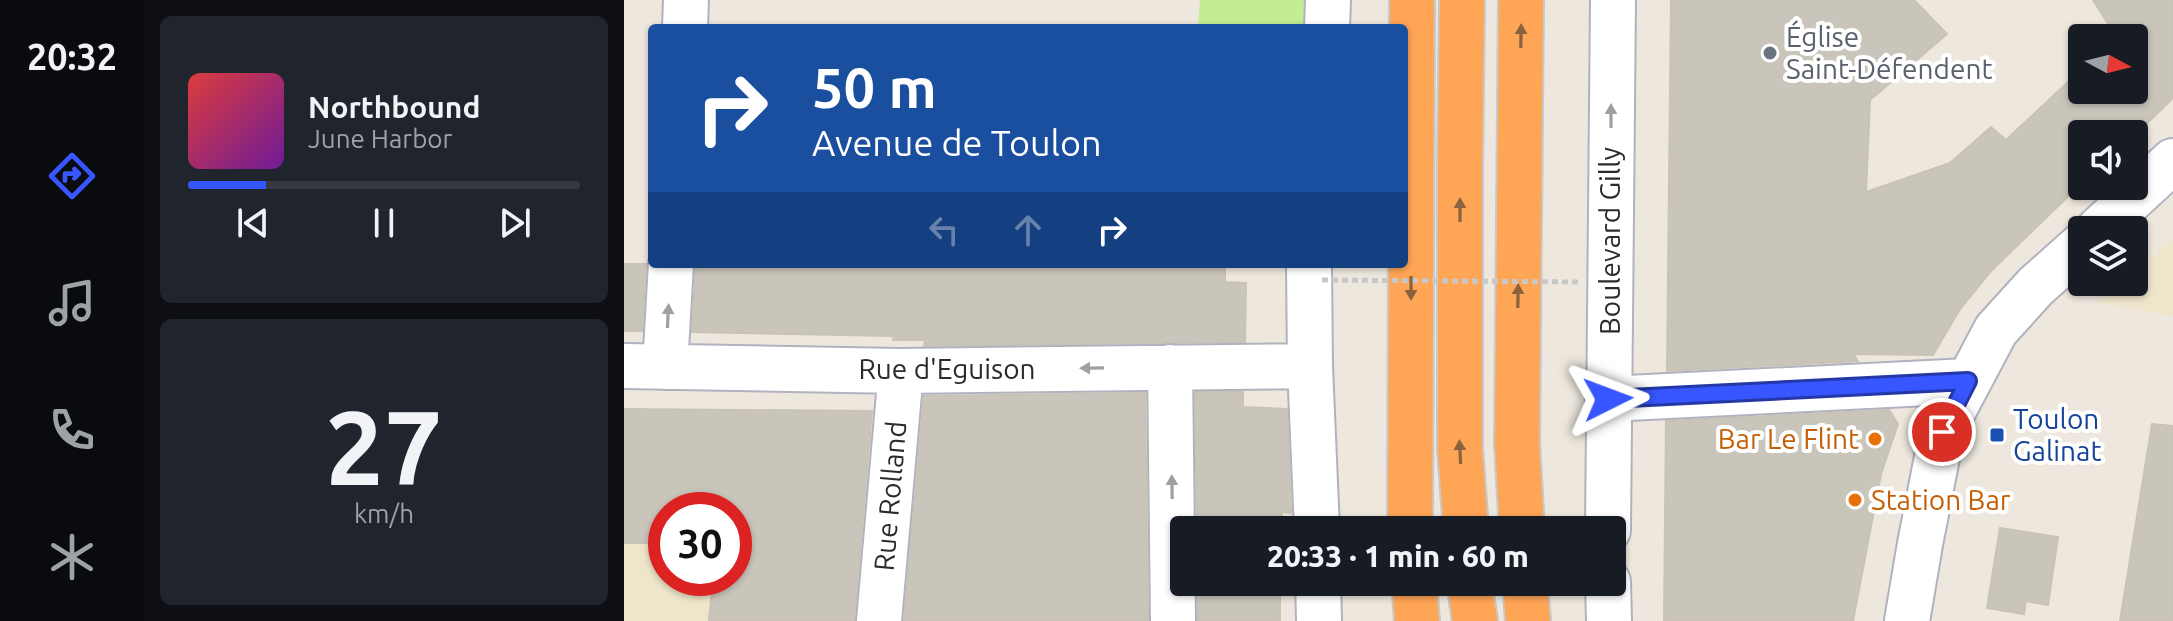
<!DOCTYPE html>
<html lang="fr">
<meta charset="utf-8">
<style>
body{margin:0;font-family:Ubuntu,sans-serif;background:#20242c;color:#f1f3f6;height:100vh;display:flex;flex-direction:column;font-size:30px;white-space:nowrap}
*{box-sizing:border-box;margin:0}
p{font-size:26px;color:#9ea1a6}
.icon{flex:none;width:44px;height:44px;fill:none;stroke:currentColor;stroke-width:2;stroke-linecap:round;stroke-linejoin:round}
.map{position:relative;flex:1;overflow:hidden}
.sheet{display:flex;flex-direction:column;gap:16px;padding:16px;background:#0d0f14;width:480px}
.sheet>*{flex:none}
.top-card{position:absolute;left:24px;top:24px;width:760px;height:244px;border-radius:8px;box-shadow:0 2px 6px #0004;background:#1a4fa0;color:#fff;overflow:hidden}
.needle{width:52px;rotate:97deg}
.controls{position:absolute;left:1444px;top:24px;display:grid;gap:16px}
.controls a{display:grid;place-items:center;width:80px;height:80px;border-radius:8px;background:#171b24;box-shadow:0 2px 6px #0004;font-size:40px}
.speed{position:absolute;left:24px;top:492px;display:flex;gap:16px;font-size:40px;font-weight:700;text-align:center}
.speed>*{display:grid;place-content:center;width:104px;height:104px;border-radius:50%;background:#171b24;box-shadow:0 2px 6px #0004;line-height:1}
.speed .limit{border:12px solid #d22;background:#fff;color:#111}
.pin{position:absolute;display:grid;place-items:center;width:68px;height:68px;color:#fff;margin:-34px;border:4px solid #fff;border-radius:50%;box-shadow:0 2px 8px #0007}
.me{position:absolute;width:88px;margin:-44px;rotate:87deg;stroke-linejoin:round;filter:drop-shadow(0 0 6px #0008)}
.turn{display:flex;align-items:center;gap:28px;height:168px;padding:0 32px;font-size:36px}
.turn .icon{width:104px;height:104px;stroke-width:2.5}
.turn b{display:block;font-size:56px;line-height:68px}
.lanes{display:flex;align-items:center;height:76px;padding:0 32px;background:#0003;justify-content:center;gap:40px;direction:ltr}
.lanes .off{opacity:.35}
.sheet .card{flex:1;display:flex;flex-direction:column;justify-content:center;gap:12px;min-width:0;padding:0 28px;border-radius:12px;background:#20242c}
.sheet .dial{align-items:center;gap:0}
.dial b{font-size:104px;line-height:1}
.song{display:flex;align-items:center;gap:24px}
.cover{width:96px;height:96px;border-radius:12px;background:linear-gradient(135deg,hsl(0 70% 55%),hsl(280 70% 35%))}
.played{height:8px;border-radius:4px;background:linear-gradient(90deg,#3856ff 20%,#363941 20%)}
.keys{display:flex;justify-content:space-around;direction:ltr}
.trip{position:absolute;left:546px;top:516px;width:456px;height:80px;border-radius:8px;background:#171b24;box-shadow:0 2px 6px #0004;font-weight:800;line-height:80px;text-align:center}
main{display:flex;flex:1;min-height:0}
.dock{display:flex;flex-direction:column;width:144px;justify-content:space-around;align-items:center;background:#090b0e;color:#9ea1a6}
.dock .icon{width:56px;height:56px}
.dock .selected{color:#3856ff}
.dock b{font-size:36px;color:#f1f3f6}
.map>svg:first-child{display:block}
.education{fill:#efe5cb}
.pitch{fill:#c3ed92}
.building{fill:#c9c5bb;stroke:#c9c3b6;stroke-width:2}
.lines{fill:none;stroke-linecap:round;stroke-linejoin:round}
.minor-casing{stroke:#b1b2bf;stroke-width:48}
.highway-casing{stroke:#c8c8c8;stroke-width:48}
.minor{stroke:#fff;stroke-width:44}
.highway{stroke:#ffa556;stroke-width:44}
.path-bridge{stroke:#c8c8c8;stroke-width:5;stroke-dasharray:6 4;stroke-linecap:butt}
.oneway{fill:#8a623e}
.oneway2{fill:#a0a0a0}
.route-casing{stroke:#2438a6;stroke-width:20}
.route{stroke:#3856ff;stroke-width:14}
.worship-dot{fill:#6b7280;stroke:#fff;stroke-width:3}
.transit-dot{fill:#1a4fb4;stroke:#fff;stroke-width:3}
.food-dot{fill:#e8710a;stroke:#fff;stroke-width:3}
.labels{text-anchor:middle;stroke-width:8;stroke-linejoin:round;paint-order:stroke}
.worship-label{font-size:28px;fill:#5b616d;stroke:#fff;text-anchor:start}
.street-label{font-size:28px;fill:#2b2b2b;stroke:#fff}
.transit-label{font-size:28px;fill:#164399;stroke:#fff;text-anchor:start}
.food-label{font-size:28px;fill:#c56008;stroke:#fff;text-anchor:end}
</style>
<main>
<nav class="dock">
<b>20:32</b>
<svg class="icon selected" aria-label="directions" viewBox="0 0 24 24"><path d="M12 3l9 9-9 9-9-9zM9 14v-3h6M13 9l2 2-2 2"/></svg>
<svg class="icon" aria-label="music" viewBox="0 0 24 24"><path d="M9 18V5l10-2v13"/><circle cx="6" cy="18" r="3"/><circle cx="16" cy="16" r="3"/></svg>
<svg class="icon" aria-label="phone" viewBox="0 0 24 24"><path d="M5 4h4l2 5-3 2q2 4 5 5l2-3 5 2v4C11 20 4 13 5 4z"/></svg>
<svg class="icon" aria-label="climate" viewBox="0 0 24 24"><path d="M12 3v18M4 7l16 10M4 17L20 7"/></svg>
</nav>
<section class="sheet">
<div class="card">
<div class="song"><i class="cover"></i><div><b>Northbound</b><p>June Harbor</p></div></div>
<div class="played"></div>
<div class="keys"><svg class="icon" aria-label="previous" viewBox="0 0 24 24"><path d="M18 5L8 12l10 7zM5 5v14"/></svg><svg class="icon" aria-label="pause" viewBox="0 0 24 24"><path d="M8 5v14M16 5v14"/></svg><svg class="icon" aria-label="next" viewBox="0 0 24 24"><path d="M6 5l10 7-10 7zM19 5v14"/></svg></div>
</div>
<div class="card dial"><b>27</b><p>km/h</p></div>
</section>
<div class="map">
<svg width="1549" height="621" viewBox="0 0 1549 621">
<rect width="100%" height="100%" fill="#ede7dd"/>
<path class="education" d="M1549,240V316L1474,303L1499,282H1510V273Z
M0,543H42V578H89L85,621H0Z"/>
<path class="pitch" d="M576,0H704L703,28H574Z"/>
<path class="building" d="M1047,0H1290L1323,34L1246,100L1242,192L1326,163L1367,127L1382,140L1458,69V90H1510V38H1490L1492,36L1469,0H1549V98L1512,134H1458V183L1367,271L1336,309L1309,355L1229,354L1234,361L1043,371Z
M0,264H22L18,331H0Z
M72,264H601V282L622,283L621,342L300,346L301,340H269L270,336L68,332Z
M571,392H619V407L663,409L667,513L658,512V530H573Z
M521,393L524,621H280L300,396Z
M0,409L248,411L230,621H85L89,578H110V510H42V543H0Z
M1265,410L1274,424L1257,474L1229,621H1040L1042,421Z
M1528,424L1549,426V621H1496Z
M1376,528L1434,537L1424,605L1402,601L1400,614L1363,608Z
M574,582H656V621H574Z"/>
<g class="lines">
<defs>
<path id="minor" d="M61,28L62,0
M703,28L704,0
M1474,230L1549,161
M685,264L686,366L693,530
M0,366L277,371L686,366
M41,367L47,264
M546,367L549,621
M984,399L1344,381
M984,530L989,0
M694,582L695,621
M984,582L985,621
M255,621L277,371
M1283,621L1296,544L1318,432L1372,330L1412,286L1458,245"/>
<path id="highway" d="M838,0L836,166V449L842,530
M897,0L893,443L898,530
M786,530L788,0
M790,582L793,621
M845,582L851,621
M901,582L904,621"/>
</defs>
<use href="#minor" class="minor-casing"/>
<use href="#highway" class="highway-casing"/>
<use href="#minor" class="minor"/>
<use href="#highway" class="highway"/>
<path class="path-bridge" d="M698,280L954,282"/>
</g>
<defs><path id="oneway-solid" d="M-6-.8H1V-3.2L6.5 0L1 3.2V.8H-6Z" transform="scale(2)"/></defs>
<g class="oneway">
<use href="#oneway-solid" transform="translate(897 36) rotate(-89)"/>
<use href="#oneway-solid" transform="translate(836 210) rotate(-90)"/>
<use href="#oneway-solid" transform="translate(787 288) rotate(90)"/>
<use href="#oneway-solid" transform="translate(894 296) rotate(-89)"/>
<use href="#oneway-solid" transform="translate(836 452) rotate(-93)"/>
</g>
<g class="oneway2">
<use href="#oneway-solid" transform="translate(987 116) rotate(-90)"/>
<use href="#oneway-solid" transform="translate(44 316) rotate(-87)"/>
<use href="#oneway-solid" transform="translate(468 368) rotate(179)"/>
<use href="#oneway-solid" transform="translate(548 487) rotate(-91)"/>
</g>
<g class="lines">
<defs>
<path id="route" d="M984,399L1344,381L1318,432"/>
</defs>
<use href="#route" class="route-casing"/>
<use href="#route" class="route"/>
</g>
<circle class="worship-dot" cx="1146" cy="53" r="8"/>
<rect class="transit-dot" x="1365" y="427" width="16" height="16" rx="4"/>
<g class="food-dot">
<circle cx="1251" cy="439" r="8"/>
<circle cx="1231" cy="500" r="8"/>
</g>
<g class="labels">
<g class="worship-label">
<text x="1162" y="47">Église<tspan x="1162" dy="32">Saint-Défendent</tspan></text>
</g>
<g class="street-label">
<text transform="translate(986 241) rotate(-90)" y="10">Boulevard Gilly</text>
<text x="323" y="379">Rue d'Eguison</text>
<text transform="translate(266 496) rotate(-85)" y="10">Rue Rolland</text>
</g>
<g class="transit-label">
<text x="1389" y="429">Toulon<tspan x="1389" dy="32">Galinat</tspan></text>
</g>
<g class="food-label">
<text x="1235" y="449">Bar Le Flint</text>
<text x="1247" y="510" text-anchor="start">Station Bar</text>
</g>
</g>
</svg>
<div class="controls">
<a><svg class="needle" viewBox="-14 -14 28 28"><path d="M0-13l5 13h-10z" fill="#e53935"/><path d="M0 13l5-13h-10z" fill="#9ea1a6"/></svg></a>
<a><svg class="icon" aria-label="sound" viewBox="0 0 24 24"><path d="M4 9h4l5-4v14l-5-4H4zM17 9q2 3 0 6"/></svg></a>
<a><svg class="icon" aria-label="layers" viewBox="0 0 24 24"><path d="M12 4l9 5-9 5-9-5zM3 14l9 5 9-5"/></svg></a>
</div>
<div class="speed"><div class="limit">30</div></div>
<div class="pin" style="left:1318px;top:432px;background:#d93025"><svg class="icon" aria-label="arrive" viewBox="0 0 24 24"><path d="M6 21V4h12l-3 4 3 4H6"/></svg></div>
<svg class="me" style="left:984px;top:399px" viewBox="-20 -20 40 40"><path d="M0-17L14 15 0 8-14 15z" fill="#3856ff" stroke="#fff" stroke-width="4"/></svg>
<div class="trip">20:33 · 1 min · 60 m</div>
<div class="top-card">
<div class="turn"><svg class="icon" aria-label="right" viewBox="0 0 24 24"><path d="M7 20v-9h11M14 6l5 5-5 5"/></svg><div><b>50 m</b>Avenue de Toulon</div></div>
<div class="lanes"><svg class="icon off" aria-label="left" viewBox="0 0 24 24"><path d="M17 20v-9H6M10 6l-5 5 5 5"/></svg><svg class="icon off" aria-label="ahead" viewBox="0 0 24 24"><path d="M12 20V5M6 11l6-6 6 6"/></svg><svg class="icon" aria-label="right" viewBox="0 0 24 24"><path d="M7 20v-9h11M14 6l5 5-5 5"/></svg></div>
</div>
</div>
</main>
